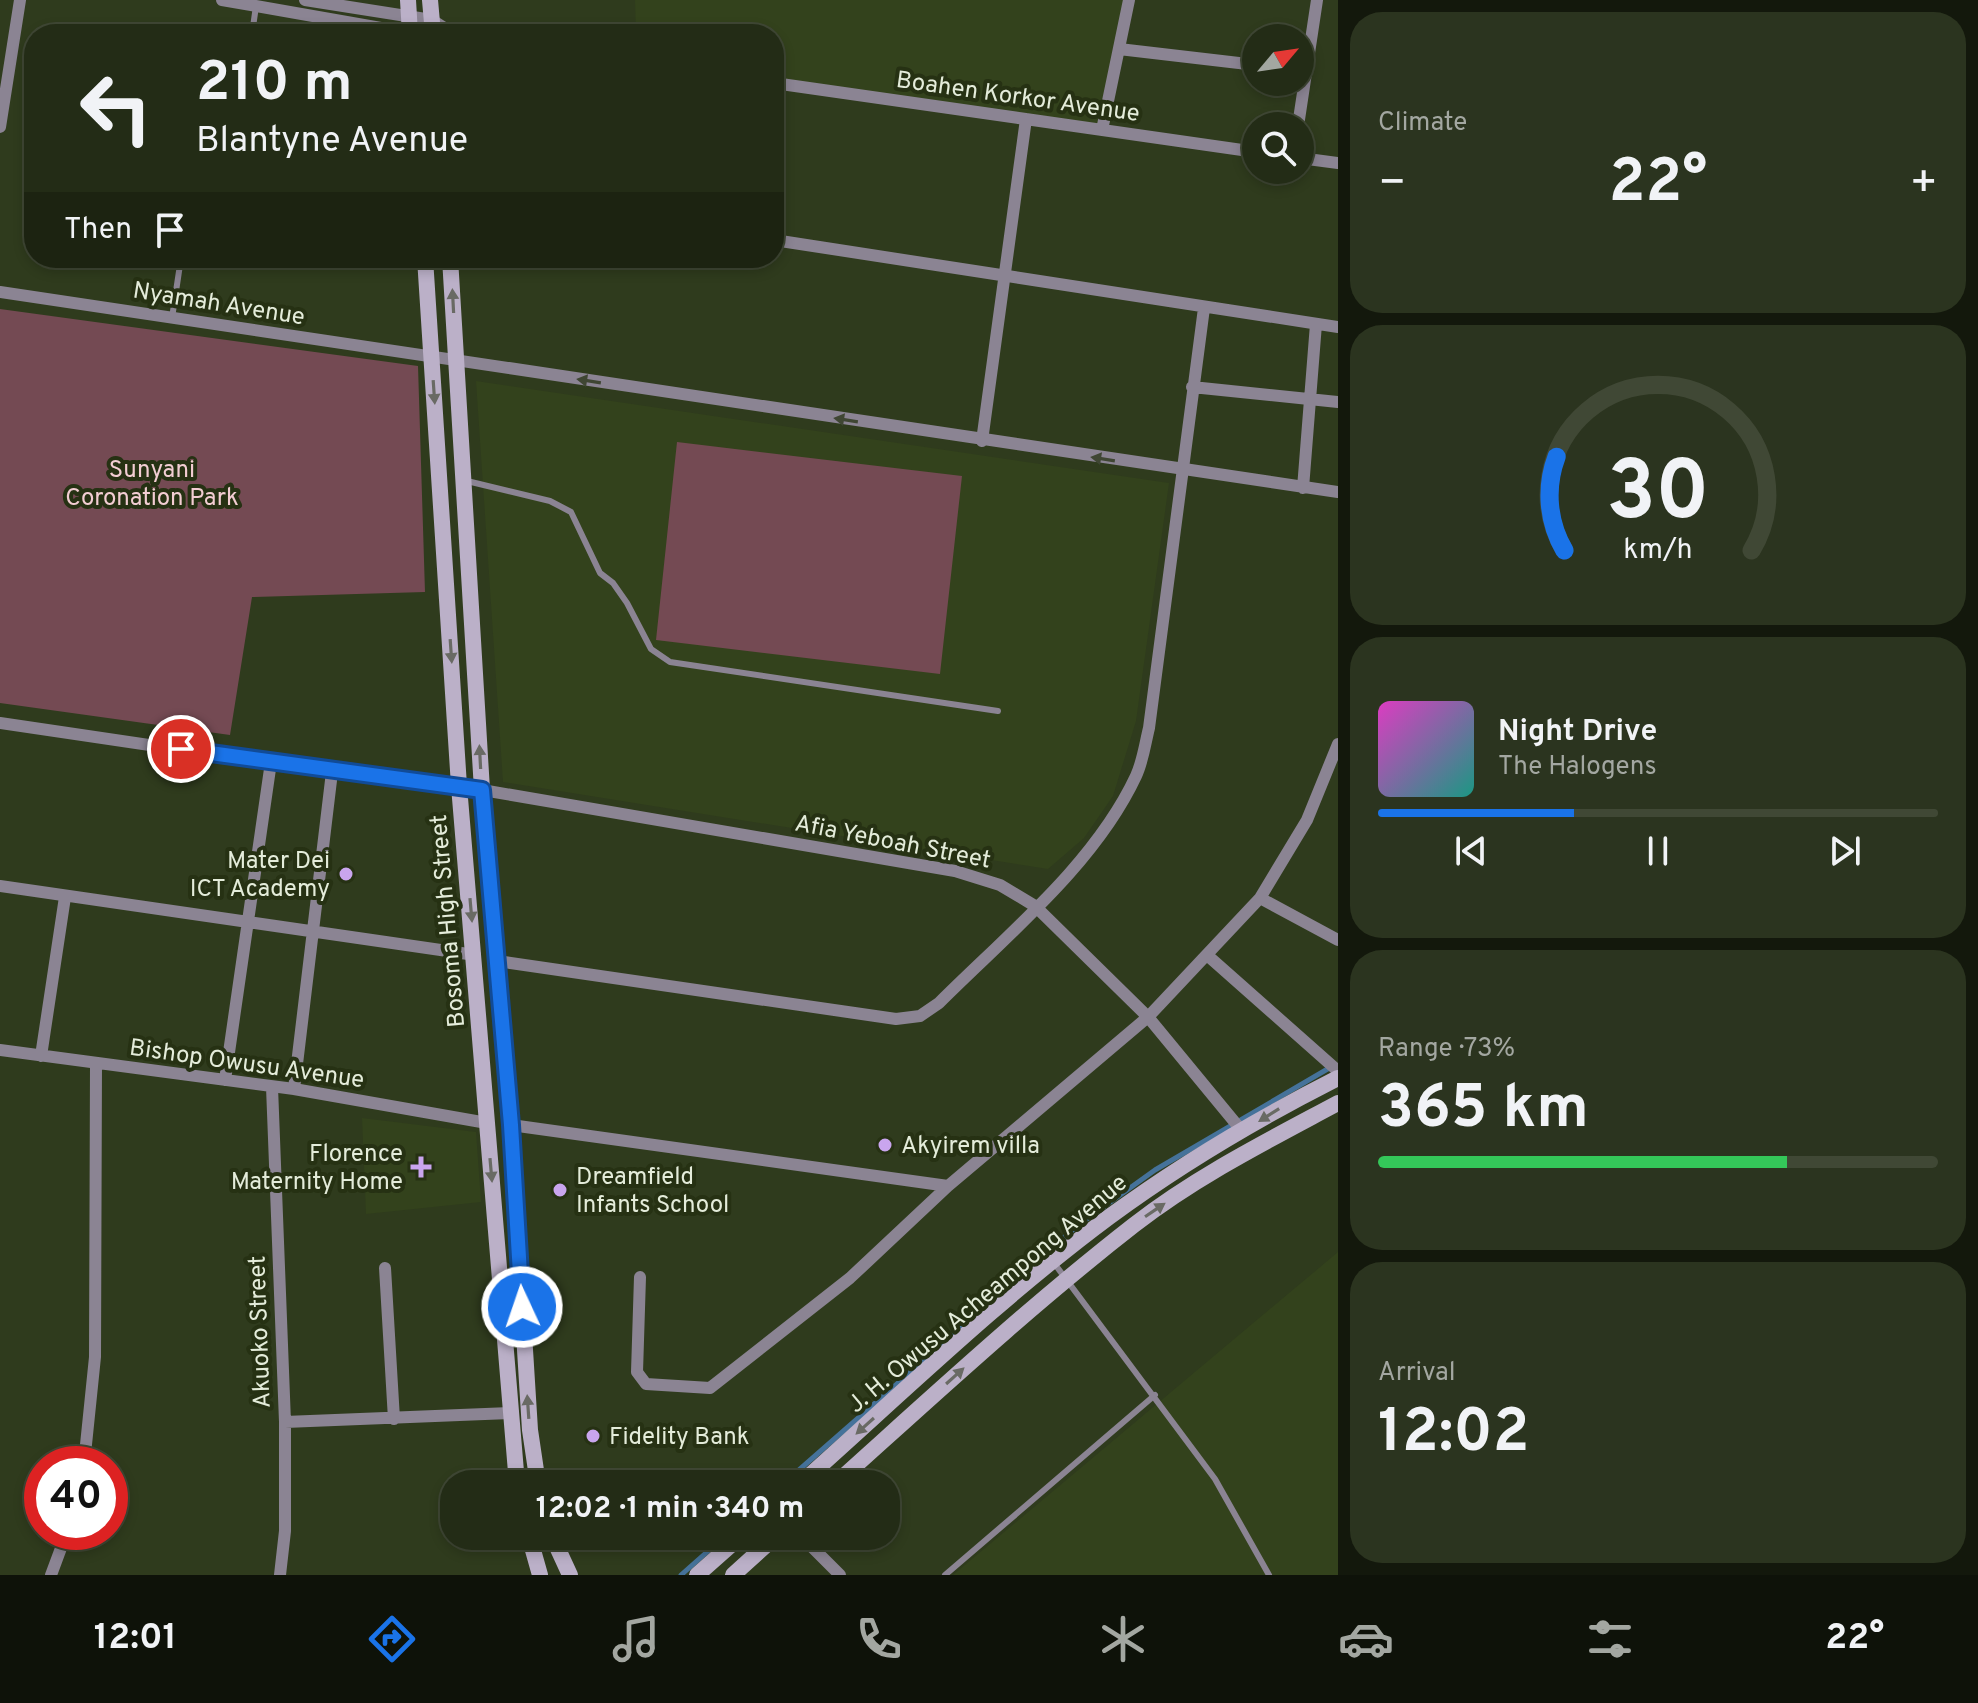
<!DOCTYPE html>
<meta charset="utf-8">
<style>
body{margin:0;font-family:Overpass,sans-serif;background:#2b341f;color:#f1f3f6;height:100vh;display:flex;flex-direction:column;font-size:30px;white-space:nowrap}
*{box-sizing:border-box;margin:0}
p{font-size:26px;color:#a3a7a1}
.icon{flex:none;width:44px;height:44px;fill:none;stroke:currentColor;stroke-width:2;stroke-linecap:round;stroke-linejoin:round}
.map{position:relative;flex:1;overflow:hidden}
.details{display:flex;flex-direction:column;gap:12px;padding:12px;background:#13180c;width:640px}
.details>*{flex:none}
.top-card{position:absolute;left:24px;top:24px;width:760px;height:244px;border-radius:32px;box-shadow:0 4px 12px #0003,0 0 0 2px #404835;background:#232c16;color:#f1f3f6;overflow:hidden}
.needle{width:52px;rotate:61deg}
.fabs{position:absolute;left:1242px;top:24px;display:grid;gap:16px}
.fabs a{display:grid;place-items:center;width:72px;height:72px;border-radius:50%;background:#232c16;box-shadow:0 4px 12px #0003,0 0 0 2px #404835;font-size:40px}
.speed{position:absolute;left:24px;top:1446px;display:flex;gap:16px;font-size:40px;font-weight:700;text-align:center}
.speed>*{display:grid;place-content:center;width:104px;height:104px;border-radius:50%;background:#232c16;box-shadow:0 4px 12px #0003,0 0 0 2px #404835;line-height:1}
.speed .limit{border:12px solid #d22;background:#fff;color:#111}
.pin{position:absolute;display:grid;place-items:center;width:68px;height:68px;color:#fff;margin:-34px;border:4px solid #fff;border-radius:50%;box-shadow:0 2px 8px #0007}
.me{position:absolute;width:88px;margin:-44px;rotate:357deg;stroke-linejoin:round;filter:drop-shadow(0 0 6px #0008)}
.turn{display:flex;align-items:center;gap:28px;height:168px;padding:0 40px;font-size:36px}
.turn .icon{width:104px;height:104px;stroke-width:2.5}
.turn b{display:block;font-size:56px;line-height:68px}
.then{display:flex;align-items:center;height:76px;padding:0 40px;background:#0003;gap:16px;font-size:30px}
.big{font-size:60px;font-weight:700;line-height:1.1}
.details .tile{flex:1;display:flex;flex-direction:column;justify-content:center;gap:12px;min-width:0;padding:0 28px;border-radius:32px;background:#2b341f}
.details .dial{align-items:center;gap:0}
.dial svg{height:208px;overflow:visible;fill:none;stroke:#404835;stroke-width:7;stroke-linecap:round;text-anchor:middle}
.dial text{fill:#f1f3f6;stroke:none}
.song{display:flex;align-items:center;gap:24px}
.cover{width:96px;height:96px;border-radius:12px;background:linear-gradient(135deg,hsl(310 70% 55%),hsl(170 70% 35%))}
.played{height:8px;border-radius:4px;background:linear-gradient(90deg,#1a73e8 35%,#404835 35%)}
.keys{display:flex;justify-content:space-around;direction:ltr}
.heat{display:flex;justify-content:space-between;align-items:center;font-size:44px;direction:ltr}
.charge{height:12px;border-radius:6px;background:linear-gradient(90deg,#34c759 73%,#404835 0)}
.trip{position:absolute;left:440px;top:1470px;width:460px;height:80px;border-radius:32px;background:#232c16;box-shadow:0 4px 12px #0003,0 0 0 2px #404835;font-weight:700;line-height:80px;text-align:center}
.dock{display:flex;height:128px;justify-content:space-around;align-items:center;background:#0e1209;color:#a3a7a1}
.dock .icon{width:56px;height:56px}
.dock .active{color:#1a73e8}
.dock b{font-size:36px;color:#f1f3f6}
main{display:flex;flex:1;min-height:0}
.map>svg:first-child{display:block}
.built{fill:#33421c}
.green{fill:#744a53}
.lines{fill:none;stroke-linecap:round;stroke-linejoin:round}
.stream{stroke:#45729a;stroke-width:5}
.lane{stroke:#8b8493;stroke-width:6}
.street{stroke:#8b8493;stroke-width:12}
.secondary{stroke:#bbb0c8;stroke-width:16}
.oneway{fill:#696a64}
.oneway2{fill:#3f4633}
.route-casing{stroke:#114b97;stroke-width:20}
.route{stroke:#1a73e8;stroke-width:14}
.poi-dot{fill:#c9a5ee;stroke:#263113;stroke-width:3}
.labels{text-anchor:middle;stroke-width:8;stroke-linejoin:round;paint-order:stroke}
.street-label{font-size:24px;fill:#e4ecda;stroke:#263113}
.park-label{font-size:24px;fill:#f3cdd3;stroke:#263113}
.poi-label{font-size:24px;fill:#e4ecda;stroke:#263113;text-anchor:start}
</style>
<main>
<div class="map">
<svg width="1338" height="1575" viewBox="0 0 1338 1575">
<rect width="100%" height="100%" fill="#2f3b1d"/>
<path class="built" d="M635,0H1135L1100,127L774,77V34H636Z
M476,381L1169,483L1136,721L1113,796L1084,838L1048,869L503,782Z
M362,1118L476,1132L481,1202L366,1214Z
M1338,1252V1575H953Z"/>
<path class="green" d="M0,309L418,366L425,592L252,597L230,735L0,703Z
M677,442L962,476L940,674L656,640Z"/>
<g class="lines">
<path class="stream" d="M783,1484L1077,1226L1155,1170L1331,1067
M681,1575L725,1536"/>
<path class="lane" d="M252,34L256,6
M217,266L220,258
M172,318L181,258
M467,481L550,501L571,512L600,573L613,583L627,603L651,649L670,662L998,711
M1054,1263L1215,1479L1269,1575
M945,1575L1155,1395"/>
<path class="street" d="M222,0L415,34
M305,0L432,20L449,31L467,34
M1119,49L1256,65
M774,83L1256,152
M1298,126L1317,0
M0,127L20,0
M1102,130L1129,0
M1300,158L1338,163
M774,240L1338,327
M0,292L1338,492
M1192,387L1338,402
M982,441L1026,119
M1303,488L1316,324
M0,723L332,772L459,786L955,871L1000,885L1035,906L1148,1017L1242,1131
M0,886L475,955
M1260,898L1307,820L1338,744
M1207,955L1338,1071
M497,961L896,1019L920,1016L939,1003C1007,935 1095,864 1136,776C1143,761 1145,744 1149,728L1204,308
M0,1050L294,1089L487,1123
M41,1056L65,897
M225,1080L271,762
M272,1087L285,1422V1531L280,1575
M294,1089L332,772
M511,1125L948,1186
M385,1268L394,1419
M640,1277L637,1372L646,1384L710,1388L850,1278L948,1186L1148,1017L1260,898L1338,940
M285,1422L513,1413
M84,1464L95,1357L96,1063
M801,1536L840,1575
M51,1575L67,1532"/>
<path class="secondary" d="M408,0L410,34
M430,0L433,34
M425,258L459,786L517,1484
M450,258L482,790L511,1125L530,1430L538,1484
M800,1484C901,1394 1000,1298 1109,1217C1181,1164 1259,1118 1338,1078
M835,1484C933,1396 1030,1306 1134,1225C1197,1176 1269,1140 1338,1103
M529,1536L540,1575
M552,1536L570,1575
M697,1575L741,1536
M733,1575L776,1536"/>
</g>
<defs><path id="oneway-solid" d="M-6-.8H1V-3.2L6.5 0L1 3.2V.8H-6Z" transform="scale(2)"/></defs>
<g class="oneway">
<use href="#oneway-solid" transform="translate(453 301) rotate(-93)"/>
<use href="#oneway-solid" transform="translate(434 392) rotate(86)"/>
<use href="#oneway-solid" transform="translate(451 651) rotate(86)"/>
<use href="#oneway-solid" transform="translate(480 757) rotate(-93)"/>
<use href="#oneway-solid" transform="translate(471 910) rotate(85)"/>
<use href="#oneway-solid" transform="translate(1269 1115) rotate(148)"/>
<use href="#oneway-solid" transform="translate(491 1170) rotate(85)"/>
<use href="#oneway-solid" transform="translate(1155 1210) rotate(-34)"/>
<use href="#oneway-solid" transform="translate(955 1376) rotate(-42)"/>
<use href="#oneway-solid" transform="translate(528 1407) rotate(-94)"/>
<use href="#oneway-solid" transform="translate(865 1426) rotate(138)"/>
</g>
<g class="oneway2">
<use href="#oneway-solid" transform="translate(589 381) rotate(-171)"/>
<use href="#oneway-solid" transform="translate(846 420) rotate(-171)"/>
<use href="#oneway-solid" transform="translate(1103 459) rotate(-171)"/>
</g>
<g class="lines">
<defs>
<path id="route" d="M181,749L482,790L511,1125L522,1307"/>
</defs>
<use href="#route" class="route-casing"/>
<use href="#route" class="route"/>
</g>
<g class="poi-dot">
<circle cx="346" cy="874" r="8"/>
<circle cx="885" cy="1145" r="8"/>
<path d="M417 1155h8v8h8v8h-8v8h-8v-8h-8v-8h8z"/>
<circle cx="560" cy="1190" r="8"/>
<circle cx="593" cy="1436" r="8"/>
</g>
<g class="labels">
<g class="street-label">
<text transform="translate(1018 96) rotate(8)" y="8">Boahen Korkor Avenue</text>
<text transform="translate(219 303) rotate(9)" y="8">Nyamah Avenue</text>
<text transform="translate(893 841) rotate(11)" y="8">Afia Yeboah Street</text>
<text transform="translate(447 921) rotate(-95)" y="8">Bosoma High Street</text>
<text transform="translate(247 1063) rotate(8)" y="8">Bishop Owusu Avenue</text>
<text transform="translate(987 1293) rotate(-40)" y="8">J. H. Owusu Acheampong Avenue</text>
<text transform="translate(259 1332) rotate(-92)" y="8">Akuoko Street</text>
</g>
<g class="park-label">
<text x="152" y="477">Sunyani<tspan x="152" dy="28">Coronation Park</tspan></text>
</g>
<g class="poi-label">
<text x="330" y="868" text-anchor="end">Mater Dei<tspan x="330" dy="28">ICT Academy</tspan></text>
<text x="901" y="1153">Akyirem villa</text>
<text x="403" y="1161" text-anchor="end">Florence<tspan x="403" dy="28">Maternity Home</tspan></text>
<text x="576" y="1184">Dreamfield<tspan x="576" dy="28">Infants School</tspan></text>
<text x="609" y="1444">Fidelity Bank</text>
</g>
</g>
</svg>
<div class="fabs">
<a><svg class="needle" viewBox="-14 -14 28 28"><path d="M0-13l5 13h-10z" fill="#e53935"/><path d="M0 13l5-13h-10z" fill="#a3a7a1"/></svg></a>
<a><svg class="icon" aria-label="search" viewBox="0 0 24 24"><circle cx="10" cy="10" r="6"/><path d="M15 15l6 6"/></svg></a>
</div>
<div class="speed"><div class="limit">40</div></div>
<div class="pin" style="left:181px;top:749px;background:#d93025"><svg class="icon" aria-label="arrive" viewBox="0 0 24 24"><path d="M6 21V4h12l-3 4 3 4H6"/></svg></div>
<svg class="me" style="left:522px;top:1307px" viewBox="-20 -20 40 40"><circle r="17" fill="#1a73e8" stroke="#fff" stroke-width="3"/><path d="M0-11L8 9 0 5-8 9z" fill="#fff"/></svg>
<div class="trip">12:02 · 1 min · 340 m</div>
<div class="top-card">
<div class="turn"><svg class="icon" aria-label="left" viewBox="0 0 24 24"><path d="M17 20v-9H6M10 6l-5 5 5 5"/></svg><div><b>210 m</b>Blantyne Avenue</div></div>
<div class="then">Then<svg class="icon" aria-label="arrive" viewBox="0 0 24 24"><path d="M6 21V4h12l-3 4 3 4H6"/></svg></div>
</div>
</div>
<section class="details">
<div class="tile"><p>Climate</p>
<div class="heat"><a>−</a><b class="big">22°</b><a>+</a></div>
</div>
<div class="tile dial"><svg viewBox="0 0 100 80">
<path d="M14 69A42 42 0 1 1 86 69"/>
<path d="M14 69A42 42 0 0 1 11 33" stroke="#1a73e8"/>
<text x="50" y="56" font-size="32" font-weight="700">30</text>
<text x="50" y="72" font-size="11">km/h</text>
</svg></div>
<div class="tile">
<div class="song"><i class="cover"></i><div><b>Night Drive</b><p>The Halogens</p></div></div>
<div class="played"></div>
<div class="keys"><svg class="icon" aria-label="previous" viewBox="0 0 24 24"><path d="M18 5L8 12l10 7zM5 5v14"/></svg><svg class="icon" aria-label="pause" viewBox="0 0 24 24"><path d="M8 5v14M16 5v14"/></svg><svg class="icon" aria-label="next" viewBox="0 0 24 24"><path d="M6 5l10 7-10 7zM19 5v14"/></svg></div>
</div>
<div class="tile"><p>Range · 73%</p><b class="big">365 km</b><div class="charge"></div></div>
<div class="tile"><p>Arrival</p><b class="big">12:02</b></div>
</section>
</main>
<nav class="dock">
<b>12:01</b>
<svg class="icon active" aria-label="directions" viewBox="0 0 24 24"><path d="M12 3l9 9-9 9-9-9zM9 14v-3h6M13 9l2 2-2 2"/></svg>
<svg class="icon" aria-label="music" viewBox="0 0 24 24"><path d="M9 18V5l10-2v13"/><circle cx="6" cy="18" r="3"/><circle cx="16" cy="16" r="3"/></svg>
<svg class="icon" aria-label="phone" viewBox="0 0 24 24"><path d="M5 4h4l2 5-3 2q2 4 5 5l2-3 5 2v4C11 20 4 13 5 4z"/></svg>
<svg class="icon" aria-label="climate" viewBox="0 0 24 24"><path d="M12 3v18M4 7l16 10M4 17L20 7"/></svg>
<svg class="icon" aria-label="car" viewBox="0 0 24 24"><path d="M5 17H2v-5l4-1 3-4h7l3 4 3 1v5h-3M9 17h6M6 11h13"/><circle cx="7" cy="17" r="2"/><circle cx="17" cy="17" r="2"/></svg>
<svg class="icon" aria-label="filters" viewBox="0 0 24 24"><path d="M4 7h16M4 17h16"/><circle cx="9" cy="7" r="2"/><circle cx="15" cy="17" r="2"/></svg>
<b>22°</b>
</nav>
